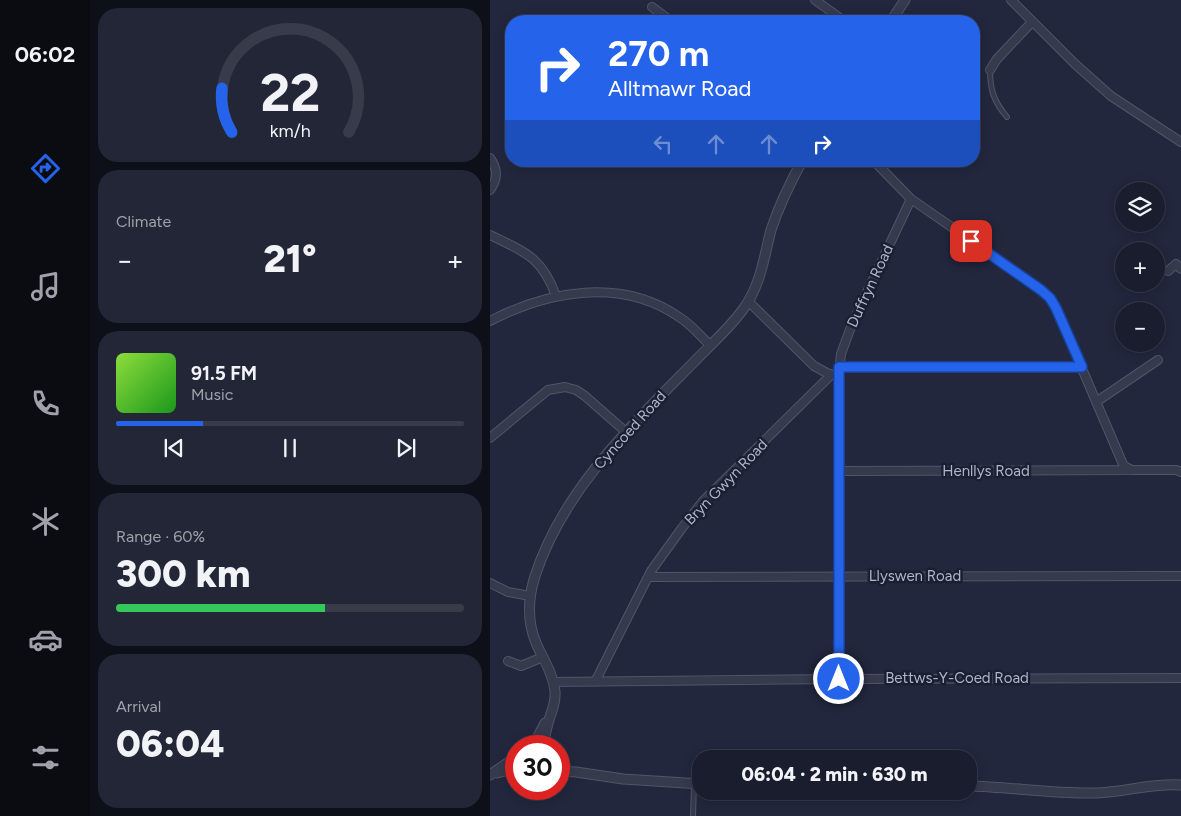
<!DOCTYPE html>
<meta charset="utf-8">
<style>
body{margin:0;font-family:Figtree,sans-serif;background:#232636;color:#f1f3f6;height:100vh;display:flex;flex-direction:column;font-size:19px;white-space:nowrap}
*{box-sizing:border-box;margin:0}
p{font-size:16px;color:#9fa2aa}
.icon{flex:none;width:28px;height:28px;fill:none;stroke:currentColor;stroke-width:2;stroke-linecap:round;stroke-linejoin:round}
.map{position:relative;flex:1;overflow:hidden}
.side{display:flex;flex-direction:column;gap:8px;padding:8px;background:#0e1019;width:400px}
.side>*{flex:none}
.hud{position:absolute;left:15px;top:15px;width:475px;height:152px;border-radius:20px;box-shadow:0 2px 12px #0003,0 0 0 1px #383b4a;background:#2563eb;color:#fff;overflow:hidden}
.tools{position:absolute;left:625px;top:182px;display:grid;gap:10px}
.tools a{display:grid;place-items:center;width:50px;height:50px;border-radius:50%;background:#1a1d2e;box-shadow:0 2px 12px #0003,0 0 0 1px #383b4a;font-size:25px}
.speed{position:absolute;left:15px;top:735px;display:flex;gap:10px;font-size:25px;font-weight:700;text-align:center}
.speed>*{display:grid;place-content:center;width:65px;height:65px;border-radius:50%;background:#1a1d2e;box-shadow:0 2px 12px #0003,0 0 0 1px #383b4a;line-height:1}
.speed .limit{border:8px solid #d22;background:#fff;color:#111}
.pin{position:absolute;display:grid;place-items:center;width:42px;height:42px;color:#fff;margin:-21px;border-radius:10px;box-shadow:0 2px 8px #0006}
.me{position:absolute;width:55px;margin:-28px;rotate:0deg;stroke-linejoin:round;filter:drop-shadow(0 0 4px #0008)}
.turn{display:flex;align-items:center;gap:18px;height:105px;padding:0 20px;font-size:22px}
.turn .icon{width:65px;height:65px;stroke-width:2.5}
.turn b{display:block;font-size:35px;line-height:42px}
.lanes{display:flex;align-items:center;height:48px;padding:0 20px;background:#0003;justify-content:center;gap:25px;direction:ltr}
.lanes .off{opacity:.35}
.big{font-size:38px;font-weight:800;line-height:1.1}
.side .widget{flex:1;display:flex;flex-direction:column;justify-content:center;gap:8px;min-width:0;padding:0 18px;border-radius:20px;background:#232636}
.side .dial{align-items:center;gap:0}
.dial svg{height:130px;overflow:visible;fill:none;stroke:#383b4a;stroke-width:7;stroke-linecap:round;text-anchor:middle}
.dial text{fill:#f1f3f6;stroke:none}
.song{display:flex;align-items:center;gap:15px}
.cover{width:60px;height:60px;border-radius:8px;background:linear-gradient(135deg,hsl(90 70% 55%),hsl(120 70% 35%))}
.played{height:5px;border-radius:2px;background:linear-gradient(90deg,#2563eb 25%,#383b4a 25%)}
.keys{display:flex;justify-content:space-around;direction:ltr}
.heat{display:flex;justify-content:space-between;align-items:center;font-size:28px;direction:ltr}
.charge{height:8px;border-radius:4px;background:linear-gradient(90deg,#34c759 60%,#383b4a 0)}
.trip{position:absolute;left:202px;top:750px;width:285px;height:50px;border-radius:20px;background:#1a1d2e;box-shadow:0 2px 12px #0003,0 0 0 1px #383b4a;font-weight:800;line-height:50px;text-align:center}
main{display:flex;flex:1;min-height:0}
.menu{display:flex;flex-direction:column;width:90px;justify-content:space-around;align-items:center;background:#0a0c12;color:#9fa2aa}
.menu .icon{width:35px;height:35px}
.menu .active{color:#2563eb}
.menu b{font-size:22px;color:#f1f3f6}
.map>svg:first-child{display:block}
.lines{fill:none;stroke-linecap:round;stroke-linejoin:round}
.service-casing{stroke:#515568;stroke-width:6}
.minor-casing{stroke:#515568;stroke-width:10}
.tertiary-casing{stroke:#515568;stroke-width:11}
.service{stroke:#363a4d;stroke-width:4}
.minor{stroke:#363a4d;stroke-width:8}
.tertiary{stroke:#363a4d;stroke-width:9}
.route-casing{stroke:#184099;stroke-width:12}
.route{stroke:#2563eb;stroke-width:9}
.labels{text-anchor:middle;stroke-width:5;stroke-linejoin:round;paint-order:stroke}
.street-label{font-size:15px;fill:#b2b5c9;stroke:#1b1f32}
</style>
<main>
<nav class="menu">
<b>06:02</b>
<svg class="icon active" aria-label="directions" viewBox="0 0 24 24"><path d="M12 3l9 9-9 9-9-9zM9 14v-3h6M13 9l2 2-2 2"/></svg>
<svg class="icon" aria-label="music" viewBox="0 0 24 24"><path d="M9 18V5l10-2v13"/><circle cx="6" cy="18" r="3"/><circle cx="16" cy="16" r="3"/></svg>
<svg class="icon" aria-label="phone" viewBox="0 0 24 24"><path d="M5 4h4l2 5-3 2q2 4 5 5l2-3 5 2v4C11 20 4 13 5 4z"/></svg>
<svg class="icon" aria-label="climate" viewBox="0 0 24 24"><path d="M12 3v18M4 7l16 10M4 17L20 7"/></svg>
<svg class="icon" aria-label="car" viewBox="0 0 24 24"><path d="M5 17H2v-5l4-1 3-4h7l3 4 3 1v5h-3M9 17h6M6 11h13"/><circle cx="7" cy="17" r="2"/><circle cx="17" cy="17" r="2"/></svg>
<svg class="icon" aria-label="filters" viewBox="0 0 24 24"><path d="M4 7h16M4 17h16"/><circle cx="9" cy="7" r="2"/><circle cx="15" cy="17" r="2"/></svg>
</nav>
<section class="side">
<div class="widget dial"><svg viewBox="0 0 100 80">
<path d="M14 69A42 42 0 1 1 86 69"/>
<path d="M14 69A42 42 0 0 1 8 42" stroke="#2563eb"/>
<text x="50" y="56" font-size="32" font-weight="700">22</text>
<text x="50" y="72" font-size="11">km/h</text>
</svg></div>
<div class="widget"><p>Climate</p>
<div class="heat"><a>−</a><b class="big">21°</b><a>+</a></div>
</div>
<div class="widget">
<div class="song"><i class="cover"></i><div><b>91.5 FM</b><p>Music</p></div></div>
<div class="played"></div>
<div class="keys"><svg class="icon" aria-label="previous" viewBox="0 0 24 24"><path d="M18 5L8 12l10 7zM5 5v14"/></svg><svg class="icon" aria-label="pause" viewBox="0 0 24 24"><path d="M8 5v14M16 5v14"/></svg><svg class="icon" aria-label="next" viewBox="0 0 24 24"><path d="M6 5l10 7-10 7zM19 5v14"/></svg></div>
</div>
<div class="widget"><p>Range · 60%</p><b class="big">300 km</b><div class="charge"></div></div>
<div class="widget"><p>Arrival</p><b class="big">06:04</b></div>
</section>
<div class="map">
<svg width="691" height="816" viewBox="0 0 691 816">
<rect width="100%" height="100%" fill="#22273e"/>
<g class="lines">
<defs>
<path id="service" d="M500,70C500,90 504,102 517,117
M203,816L204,784"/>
<path id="minor" d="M325,0L354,21
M521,0L585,64L621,96L691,142
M162,7L181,21
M500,70L507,59L542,22
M0,158C8,169 8,179 0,190
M384,161L421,199L551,289L560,299L566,308L632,462L634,466L642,470
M0,235C35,252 52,257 66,296
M678,271L686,264L691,269
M259,302L324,366L337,373L348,376L349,679
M0,321C58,291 131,277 189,317C201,324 210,336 220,345
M349,367H592
M349,372L351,354L362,324L421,199
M606,402L668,360
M0,438L58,390L75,387L86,390L95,396L136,432
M349,471L642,470H686L691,472
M158,577L691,576
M0,583L18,592L40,596
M18,661L31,666L53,657
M63,682L349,679L691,678
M105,682L161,571L192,528L213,501L341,375"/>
<path id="tertiary" d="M401,21L415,0
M43,746L55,723
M53,746C55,738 56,729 59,720C62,710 66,703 65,691C63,673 53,659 46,643C37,621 38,598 45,576C73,490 141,426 203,363C220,345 240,328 254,308C271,284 274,257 281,230C289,206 300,183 312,161
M69,771L86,772L133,779L211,784
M7,773L26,768
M0,775L26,757
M479,786C521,787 564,794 606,793C635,792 662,783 691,785"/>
</defs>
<use href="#service" class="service-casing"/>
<use href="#minor" class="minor-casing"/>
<use href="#tertiary" class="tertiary-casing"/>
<use href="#service" class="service"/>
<use href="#minor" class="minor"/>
<use href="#tertiary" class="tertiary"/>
</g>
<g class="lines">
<defs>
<path id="route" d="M349,679V367H592L566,308L560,298L551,290L481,241"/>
</defs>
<use href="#route" class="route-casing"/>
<use href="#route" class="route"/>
</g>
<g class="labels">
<g class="street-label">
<text transform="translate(380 286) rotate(-65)" y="5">Duffryn Road</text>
<text transform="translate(140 430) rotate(-48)" y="5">Cyncoed Road</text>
<text x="496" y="476">Henllys Road</text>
<text transform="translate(236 482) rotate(-46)" y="5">Bryn Gwyn Road</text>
<text x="425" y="581">Llyswen Road</text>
<text x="467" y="683">Bettws-Y-Coed Road</text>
</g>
</g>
</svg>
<div class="tools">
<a><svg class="icon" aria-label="layers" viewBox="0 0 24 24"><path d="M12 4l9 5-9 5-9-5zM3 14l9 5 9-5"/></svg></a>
<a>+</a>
<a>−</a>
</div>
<div class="speed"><div class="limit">30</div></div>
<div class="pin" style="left:481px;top:241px;background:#d93025"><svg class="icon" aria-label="arrive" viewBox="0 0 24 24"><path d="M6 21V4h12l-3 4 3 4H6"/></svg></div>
<svg class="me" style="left:349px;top:679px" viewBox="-20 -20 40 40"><circle r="17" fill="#2563eb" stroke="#fff" stroke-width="3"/><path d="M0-11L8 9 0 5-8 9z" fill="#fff"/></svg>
<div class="trip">06:04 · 2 min · 630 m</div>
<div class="hud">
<div class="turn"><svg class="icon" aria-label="right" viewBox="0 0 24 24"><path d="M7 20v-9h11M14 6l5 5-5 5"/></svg><div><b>270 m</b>Alltmawr Road</div></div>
<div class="lanes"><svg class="icon off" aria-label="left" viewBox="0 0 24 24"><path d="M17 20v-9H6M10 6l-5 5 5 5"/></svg><svg class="icon off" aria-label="ahead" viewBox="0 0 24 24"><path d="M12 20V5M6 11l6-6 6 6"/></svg><svg class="icon off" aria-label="ahead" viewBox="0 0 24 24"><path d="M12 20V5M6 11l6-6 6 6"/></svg><svg class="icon" aria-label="right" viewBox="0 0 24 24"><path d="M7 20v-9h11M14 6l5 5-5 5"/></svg></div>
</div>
</div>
</main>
